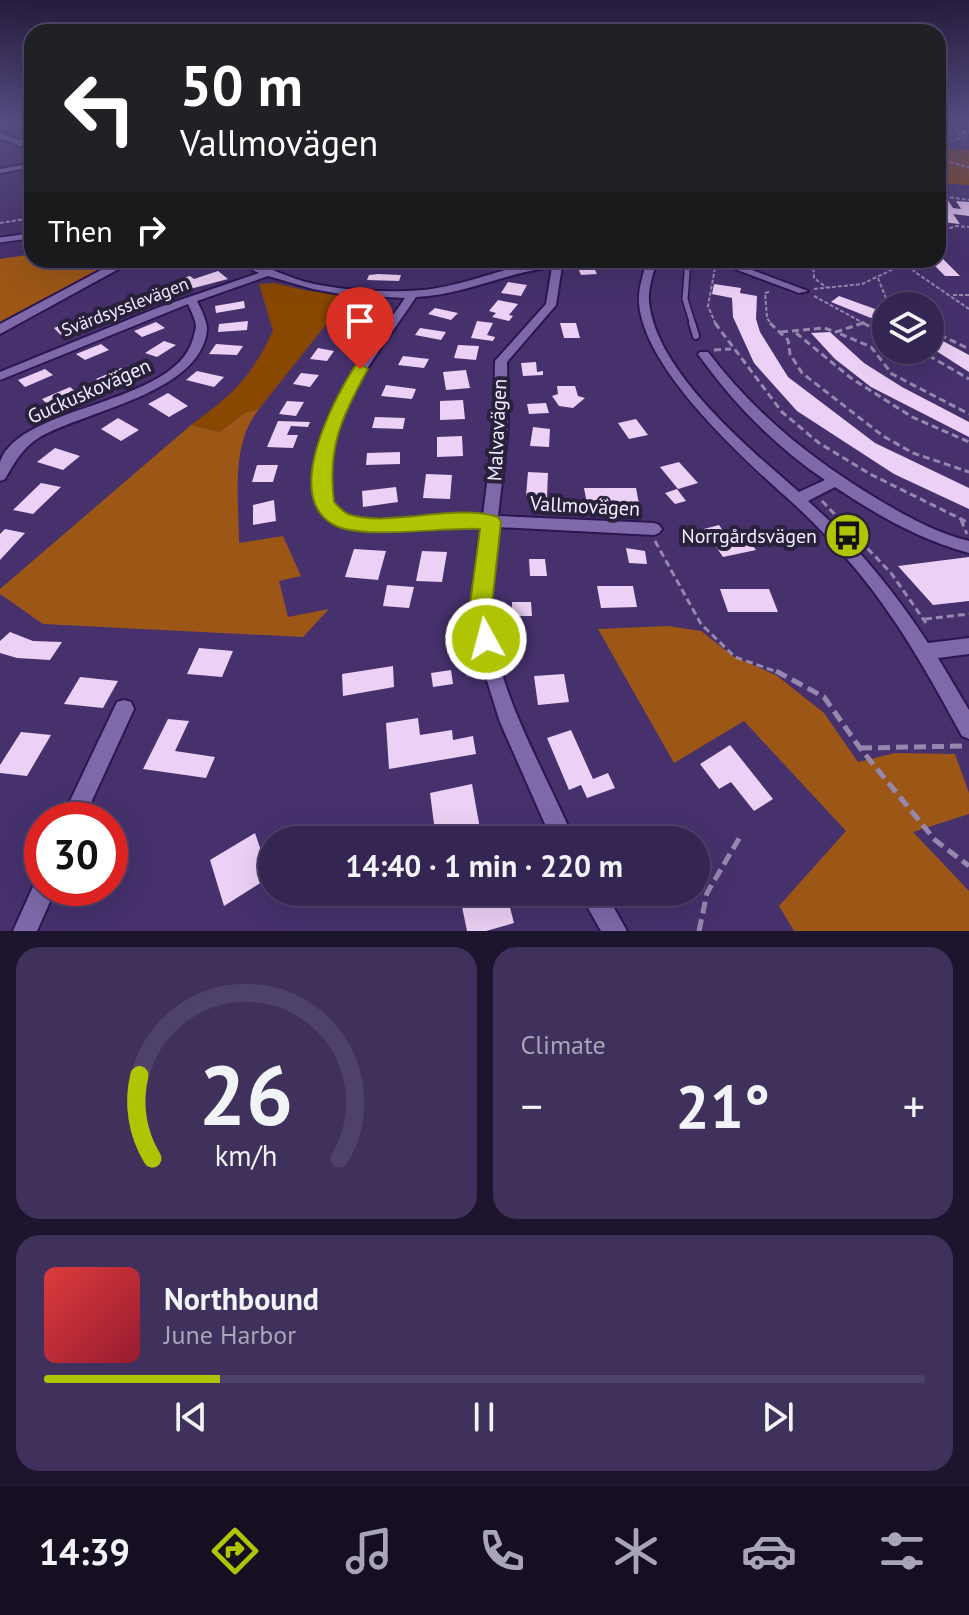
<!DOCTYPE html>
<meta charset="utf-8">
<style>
body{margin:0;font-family:"PT Sans",sans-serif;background:#3f315c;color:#f1f3f6;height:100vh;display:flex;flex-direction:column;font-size:30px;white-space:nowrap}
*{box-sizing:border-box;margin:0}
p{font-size:26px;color:#a9a5b8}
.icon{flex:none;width:44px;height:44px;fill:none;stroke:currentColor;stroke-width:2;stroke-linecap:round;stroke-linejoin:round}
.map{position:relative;height:931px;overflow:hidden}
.side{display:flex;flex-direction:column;gap:16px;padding:16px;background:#1d142d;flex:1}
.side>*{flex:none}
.banner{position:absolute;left:24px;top:24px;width:922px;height:244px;border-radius:24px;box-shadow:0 8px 32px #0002,0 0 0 2px #4e4269;background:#202124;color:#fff;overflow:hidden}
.controls{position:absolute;left:872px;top:292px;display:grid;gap:16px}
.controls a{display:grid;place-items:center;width:72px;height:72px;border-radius:50%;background:#342552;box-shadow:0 8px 32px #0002,0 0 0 2px #4e4269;font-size:40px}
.speed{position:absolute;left:24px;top:802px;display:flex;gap:16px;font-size:40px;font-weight:700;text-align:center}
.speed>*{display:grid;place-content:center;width:104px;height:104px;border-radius:50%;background:#342552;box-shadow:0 8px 32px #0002,0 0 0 2px #4e4269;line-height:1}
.speed .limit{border:12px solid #d22;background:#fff;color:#111}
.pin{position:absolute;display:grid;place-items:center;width:68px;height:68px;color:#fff;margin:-82px -34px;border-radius:50% 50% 50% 0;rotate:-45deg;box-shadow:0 0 8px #0007}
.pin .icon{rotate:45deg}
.me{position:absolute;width:88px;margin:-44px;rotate:353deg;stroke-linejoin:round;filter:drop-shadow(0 0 6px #0008)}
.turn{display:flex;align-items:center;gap:28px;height:168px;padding:0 24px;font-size:36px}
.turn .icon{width:104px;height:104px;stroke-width:2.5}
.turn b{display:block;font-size:56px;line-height:68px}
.then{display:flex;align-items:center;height:76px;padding:0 24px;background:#0003;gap:16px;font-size:30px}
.big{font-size:60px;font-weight:700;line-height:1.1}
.side .tile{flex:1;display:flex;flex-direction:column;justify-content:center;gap:12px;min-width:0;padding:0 28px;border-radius:24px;background:#3f315c}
.side .dial{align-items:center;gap:0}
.dial svg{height:208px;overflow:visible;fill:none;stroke:#4e4269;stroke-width:7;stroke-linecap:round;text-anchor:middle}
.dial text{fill:#f1f3f6;stroke:none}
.song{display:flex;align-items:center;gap:24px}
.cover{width:96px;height:96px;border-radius:12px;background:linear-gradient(135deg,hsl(0 70% 55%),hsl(350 70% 35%))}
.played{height:8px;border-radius:4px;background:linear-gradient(90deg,#afc504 20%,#4e4269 20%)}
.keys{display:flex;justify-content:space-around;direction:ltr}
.heat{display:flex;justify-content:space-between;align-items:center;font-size:44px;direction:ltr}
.side .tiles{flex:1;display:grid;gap:16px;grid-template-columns:1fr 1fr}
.tile:last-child{grid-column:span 2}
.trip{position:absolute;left:258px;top:826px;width:452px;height:80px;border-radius:40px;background:#342552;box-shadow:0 8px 32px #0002,0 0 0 2px #4e4269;font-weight:700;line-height:80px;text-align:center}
.tab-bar{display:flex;height:128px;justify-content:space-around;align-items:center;background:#150f21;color:#a9a5b8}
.tab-bar .icon{width:56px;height:56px}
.tab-bar .on{color:#afc504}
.tab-bar b{font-size:36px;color:#f1f3f6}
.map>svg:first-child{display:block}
.green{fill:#894800}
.forest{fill:#9c5717}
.building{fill:#ecd0f5}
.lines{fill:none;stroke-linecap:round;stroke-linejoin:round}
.service-far1-casing{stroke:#2d1550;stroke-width:8}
.service-casing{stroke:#2d1550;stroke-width:10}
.minor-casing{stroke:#2d1550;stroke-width:4}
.tertiary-casing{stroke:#2d1550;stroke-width:4}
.secondary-casing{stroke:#2d1550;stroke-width:4}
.path-far2{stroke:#9588af;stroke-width:2;stroke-dasharray:4 2;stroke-linecap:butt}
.path-far1{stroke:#9588af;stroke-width:3;stroke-dasharray:7 4;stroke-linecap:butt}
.path{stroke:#9588af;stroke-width:5;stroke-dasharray:12 6;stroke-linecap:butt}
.service-far1{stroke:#7e69ab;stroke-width:5}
.service{stroke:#7e69ab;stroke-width:6}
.minor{fill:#7e69ab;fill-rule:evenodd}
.tertiary{fill:#7e69ab;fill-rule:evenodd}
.secondary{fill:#7e69ab;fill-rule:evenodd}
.route{fill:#afc504;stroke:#728003;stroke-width:2}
.labels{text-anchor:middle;stroke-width:8;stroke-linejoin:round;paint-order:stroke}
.far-street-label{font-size:18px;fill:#f2effe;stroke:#29203b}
.street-label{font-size:20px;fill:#f2effe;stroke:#29203b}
.poi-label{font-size:20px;fill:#f2effe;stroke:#29203b;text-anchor:end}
</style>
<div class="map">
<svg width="969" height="931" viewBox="0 0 969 931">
<rect width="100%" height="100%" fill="#46316d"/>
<path class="green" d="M938,148L969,150V185L938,183Z
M274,283L309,291L351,293L259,409L246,412L220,432L191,425C233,394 250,379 273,331L259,284Z"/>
<path class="forest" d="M32,243V260H120L0,325V259L27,255Z
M259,409C230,445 239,499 239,543L283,536L301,576L279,581L288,617L329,609L303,637L43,624L0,594V589L191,425L220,432L246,412Z
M668,626L701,631L734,657L776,675L824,713L858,762L895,753L955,754L969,793V814L913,832L969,891V931H794L779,906L846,831L744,721L674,763L598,629Z"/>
<path class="building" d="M938,199H947L953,208L961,209L956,201L969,202V216L953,214L960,224L942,222L938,215Z
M938,254L960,276H945L929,260H938Z
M591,262L597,274L581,275L576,263Z
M218,271L228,279L190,289L192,291L164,300L156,292L183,283L179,279L190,276L194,279Z
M378,274L401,275L399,281L367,280L369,275Z
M508,282L527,285L521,296L501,293Z
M714,284L741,288L740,293L757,296L756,319L760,332L788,377L875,443L969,488V509L894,474L797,411L754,363L733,317L732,298L712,294Z
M839,296L886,313V324L831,302Z
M498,300L518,304L509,315L513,316L509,321L492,317L496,313L489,311Z
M244,301L245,308L216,313L215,306Z
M123,302L135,310L107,321L95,312Z
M351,307L369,309L362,319L344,316Z
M435,308L458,313L451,320L428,314Z
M83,317L94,326L64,338L54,328Z
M248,321L247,330L218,332L219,324Z
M477,321L493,323L487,335L495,337L493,341L471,338Z
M156,322L165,328L142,337L134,331Z
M560,323H576L580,338H564Z
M420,328L446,332L441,340L415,335Z
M830,332L864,363L902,387L969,422V437L871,387L835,359L811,333Z
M930,334L969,355V372L930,347Z
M164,341L176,345L157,357L145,353Z
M101,344L109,350L85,360L76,354Z
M216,344L243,346L237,355L209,354Z
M458,345L479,346L476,360L454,358Z
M318,348L334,351L327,361L310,359Z
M403,356L429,359L424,368L398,365Z
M536,362L537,372L543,371V375L523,376L521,363Z
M121,368L130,375L106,386L96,379Z
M45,369L53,375L25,387L18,380Z
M466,370L470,388L446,390L443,372Z
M197,371L224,377L214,387L186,380Z
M301,373L319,375L310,387L293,384Z
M386,385L416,389L412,399L381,396Z
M557,386H575L578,396L585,398L573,408L559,406L552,396L558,394Z
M70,387L78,394L50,407L42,399Z
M168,393L188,406L169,417L148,404Z
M463,400L465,419L440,420V401Z
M287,401L304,402L296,416L279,414Z
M546,403L549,413L529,414L527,404Z
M375,417L405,418L403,429L372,428Z
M118,418L139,430L121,441L101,429Z
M636,419L648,435L629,439L618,423Z
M278,421L310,422L308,427L291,426L287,435H298L293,448L267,447Z
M533,427L550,429L549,447L530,446Z
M462,436L463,456L437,457V437Z
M55,448L80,456L63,470L37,462Z
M400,452V464L366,465L367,453Z
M679,462L698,483L678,489L660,467Z
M257,465H278L273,482H252Z
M528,472L548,473L547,497L558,498V508L536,506V496H526Z
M426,474L452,475L450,499L423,498Z
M41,483L61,487L33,514L13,510Z
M396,487L398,502L363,507L362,491Z
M584,488H636L639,504H587Z
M677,489L686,501L675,504L665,493Z
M274,500L276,521L253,525V505Z
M719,525L731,542L747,538L756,550L723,557L704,529Z
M5,529L25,533L0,560V534Z
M626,548L645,551L647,564L629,563Z
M354,549L386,551L378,580L345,577Z
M422,551L447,552L442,582L416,581Z
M969,557V601L933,605L898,566Z
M529,559H545L547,576H530Z
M387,585L414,587L409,608L383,606Z
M597,586H633L637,607L601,608Z
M720,589H769L778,612H728Z
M512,602H531L532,616H512Z
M10,632L33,641L62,642L50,660L17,658L0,653V641Z
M199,648L233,651L222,677L187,674Z
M393,666L394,687L343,696L342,674Z
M451,670L453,684L433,687L431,673Z
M564,674L569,702L538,705L534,676Z
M80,677L118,681L103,708L64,704Z
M418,718L420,735L452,730L453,740L473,736L476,754L389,769L386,723Z
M168,719L189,721L175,751L215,757L206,778L143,769Z
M571,730L593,779L608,773L615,788L587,798L581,785L569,790L547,738Z
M21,732L51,735L27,776L0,773V765Z
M730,745L773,799L754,811L731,782L719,789L700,764Z
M472,784L482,840H417L415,828L434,824L430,793Z
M255,833L270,877L224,906L210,860Z
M459,892H506L514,923L486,931H467Z"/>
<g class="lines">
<defs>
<path id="service-far1" d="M0,240L29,236
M688,260L685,299L693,325"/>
<path id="service" d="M692,323L696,336"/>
<path id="minor" d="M32,163V167L0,173V169Z
M231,260C255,260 279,274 302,281C336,290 371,292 406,291C462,291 514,260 563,260L556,305L507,362L508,428L498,516L654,523L659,525L662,529L659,533L654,535L496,527C493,557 488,589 491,620C497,693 546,773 574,840H552L500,722L483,668L473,621L475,571L481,526C445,524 363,539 334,524C324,518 320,511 317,500C298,432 370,350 405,298L345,295L313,289L268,276L197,301C201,309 207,321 207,330C201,393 85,411 40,437C23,447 14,463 5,479L0,481C0,476 0,467 0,462C20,404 174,406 193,339C193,339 196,328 196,327C196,320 191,311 188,304L0,380V372L157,308L259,273ZM552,267L546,304L495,361L494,428L483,515C450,513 367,527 343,514C331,508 329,494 329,482C325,415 381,350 416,297C463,295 505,273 552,267Z
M647,260H657C653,274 648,288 649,302C656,372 750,449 799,492L825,480C775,446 733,403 698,354L700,352H708C755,414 812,460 879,500C908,517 936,533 969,541V553C920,540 877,515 835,487L808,501C855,543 894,591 928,643L969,638V654L938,658L969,710V739L962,736C930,677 897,618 854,567C835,545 816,524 795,505C747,462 643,370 639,302C638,288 644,273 647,260Z
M711,260H725L808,291L799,293Z
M124,700L131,702L134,709L83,820H61L117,702Z
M42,877V888H56L37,931H13L36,880Z
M579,892H605L627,931H601Z"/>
<path id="tertiary" d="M0,133L32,145V150L0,138Z"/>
<path id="secondary" d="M120,260H135L0,334V324Z"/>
</defs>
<use href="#service-far1" class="service-far1-casing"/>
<use href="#service" class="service-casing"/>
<use href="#minor" class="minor-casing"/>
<use href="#tertiary" class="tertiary-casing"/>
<use href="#secondary" class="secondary-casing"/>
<path class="path-far2" d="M945,121L960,132
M938,135L969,131
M938,143L964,138L959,135L969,133
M938,159L969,167
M938,196L969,200
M0,223L32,218
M938,232L956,226L969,227
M807,260L813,263L814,278L826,287
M904,260L915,272L969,309
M715,268L708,306L716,325
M878,278L889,306
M814,289L862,284L904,264
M769,292L765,293L767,318L772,325
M953,295H969
M814,296L867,325
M857,325L864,322"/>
<path class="path-far1" d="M715,323L782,412L819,443L870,474L969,523
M770,323L788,340L790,354L802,373L883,436L913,453L969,472
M863,323L886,335
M863,323L836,332L871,347L892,374L969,414
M930,330L969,349
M781,332L824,328L836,332
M796,333L851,378L912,417L969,442
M714,350L731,349
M919,350L969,379
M822,501L891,573L926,623
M961,520L967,534
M655,541L701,624L735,657L780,673
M925,619L969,614"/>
<path class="path" d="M776,671L824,697L860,748L935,840L969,866
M860,748L964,746
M699,931L707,893L740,837"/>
<use href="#service-far1" class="service-far1"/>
<use href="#service" class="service"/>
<use href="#minor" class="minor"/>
<use href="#tertiary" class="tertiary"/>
<use href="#secondary" class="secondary"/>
</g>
<linearGradient id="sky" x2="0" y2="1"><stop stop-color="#261b3c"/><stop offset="0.48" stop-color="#574e84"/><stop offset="1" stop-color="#574e84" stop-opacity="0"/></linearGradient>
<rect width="969" height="251" fill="url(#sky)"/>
<path class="route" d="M360,364L368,369C342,416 327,447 334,502C338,506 343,512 348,514C385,528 455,503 498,517L501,522L492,604L497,639L494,646L486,649L478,646L470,604L480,529C445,527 362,540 334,525C282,497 333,400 355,366Z"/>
<defs>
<symbol id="bus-disc" viewBox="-11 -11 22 22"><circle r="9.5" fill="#afc504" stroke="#29203b"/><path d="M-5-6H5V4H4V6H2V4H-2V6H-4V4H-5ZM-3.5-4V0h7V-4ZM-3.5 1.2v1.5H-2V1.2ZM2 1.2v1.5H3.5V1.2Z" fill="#111"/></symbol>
</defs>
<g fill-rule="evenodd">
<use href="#bus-disc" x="822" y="510" width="51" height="51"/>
</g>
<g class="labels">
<g class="far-street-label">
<text transform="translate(125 307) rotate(-21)" y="6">Svärdsysslevägen</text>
</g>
<g class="street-label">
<text transform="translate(89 391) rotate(-24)" y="7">Guckuskovägen</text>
<text transform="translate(497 430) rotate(-87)" y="7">Malvavägen</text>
<text transform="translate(585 506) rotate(3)" y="7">Vallmovägen</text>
</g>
<g class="poi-label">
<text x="817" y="543">Norrgårdsvägen</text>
</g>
</g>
</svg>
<div class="controls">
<a><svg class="icon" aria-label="layers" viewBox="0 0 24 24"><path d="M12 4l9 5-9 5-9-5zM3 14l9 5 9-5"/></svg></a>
</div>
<div class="speed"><div class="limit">30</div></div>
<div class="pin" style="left:360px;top:369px;background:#d93025"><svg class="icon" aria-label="arrive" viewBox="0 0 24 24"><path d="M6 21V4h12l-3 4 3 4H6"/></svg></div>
<svg class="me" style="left:486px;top:639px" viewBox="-20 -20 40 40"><circle r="17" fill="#afc504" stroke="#fff" stroke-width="3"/><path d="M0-11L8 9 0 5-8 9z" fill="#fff"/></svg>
<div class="trip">14:40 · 1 min · 220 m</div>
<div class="banner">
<div class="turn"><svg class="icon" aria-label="left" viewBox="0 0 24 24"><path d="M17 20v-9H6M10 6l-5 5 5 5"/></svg><div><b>50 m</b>Vallmovägen</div></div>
<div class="then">Then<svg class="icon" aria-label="right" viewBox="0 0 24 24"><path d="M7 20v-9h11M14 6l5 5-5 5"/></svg></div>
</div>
</div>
<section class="side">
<div class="tiles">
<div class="tile dial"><svg viewBox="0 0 100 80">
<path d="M14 69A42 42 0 1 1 86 69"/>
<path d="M14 69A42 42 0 0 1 9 37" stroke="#afc504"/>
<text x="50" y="56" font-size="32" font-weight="700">26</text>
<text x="50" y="72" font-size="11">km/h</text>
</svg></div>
<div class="tile"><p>Climate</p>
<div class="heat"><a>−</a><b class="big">21°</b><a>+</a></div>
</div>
<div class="tile">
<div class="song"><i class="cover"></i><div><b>Northbound</b><p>June Harbor</p></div></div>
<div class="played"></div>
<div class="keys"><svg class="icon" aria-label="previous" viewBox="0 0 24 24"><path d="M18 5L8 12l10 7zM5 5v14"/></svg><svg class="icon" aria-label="pause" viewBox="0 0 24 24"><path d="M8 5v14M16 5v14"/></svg><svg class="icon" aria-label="next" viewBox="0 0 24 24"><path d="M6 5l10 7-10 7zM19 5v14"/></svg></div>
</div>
</div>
</section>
<nav class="tab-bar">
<b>14:39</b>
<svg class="icon on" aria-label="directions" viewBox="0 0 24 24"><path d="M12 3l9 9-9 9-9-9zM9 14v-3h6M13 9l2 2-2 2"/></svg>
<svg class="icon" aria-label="music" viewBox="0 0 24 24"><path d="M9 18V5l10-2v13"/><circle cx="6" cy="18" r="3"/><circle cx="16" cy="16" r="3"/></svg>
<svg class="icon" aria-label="phone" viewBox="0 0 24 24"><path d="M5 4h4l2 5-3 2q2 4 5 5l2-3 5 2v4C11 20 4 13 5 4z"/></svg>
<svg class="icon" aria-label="climate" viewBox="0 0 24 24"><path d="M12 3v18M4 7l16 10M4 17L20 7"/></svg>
<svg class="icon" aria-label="car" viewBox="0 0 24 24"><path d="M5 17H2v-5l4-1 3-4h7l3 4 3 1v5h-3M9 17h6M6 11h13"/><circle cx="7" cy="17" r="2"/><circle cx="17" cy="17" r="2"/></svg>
<svg class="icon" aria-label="filters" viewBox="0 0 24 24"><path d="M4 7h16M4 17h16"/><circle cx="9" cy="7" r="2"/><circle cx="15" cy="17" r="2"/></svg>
</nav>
